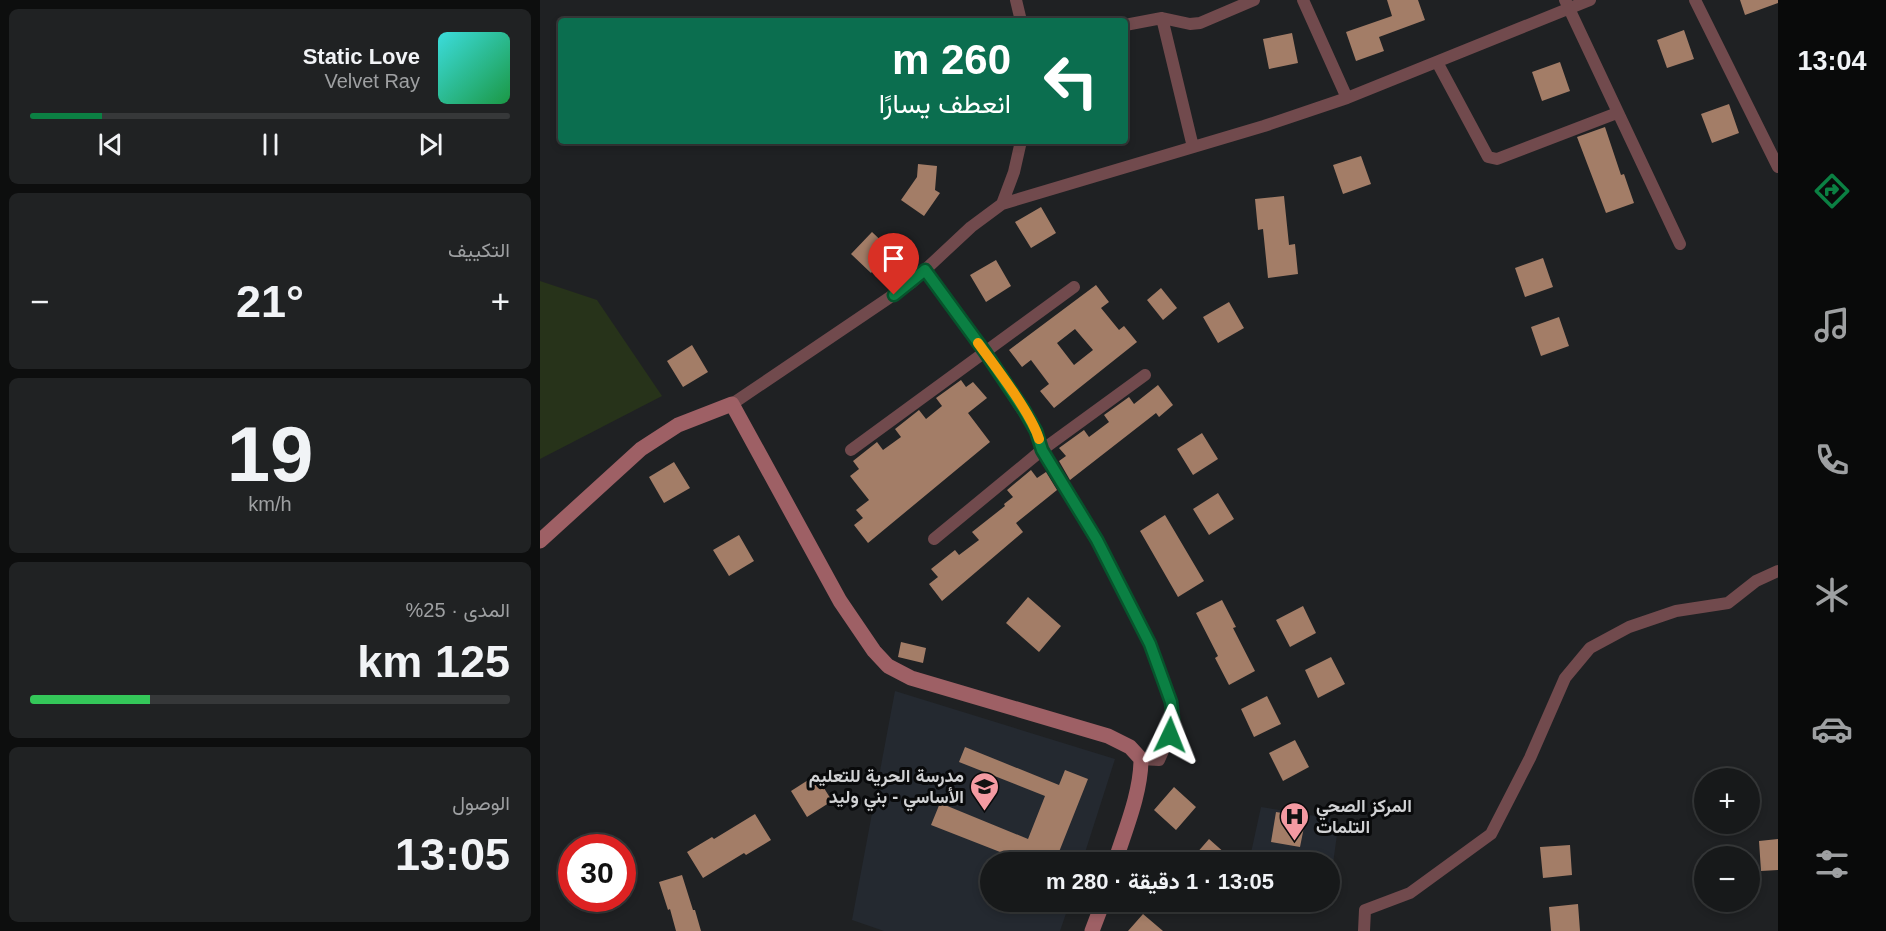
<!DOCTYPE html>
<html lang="ar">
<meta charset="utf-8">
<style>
body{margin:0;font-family:Helvetica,Vazirmatn,sans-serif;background:#202223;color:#f1f3f6;direction:rtl;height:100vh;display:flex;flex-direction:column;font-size:22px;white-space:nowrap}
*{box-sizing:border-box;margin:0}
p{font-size:20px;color:#9ea0a2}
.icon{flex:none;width:33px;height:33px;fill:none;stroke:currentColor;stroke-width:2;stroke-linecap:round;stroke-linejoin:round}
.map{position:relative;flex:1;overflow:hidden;direction:ltr}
.drawer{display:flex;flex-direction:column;gap:9px;padding:9px;background:#0d0e0e;width:540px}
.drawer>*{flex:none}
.top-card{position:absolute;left:18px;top:18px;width:570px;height:126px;border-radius:6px;box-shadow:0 3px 9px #0003,0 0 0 2px #363839;direction:rtl;background:#0b6e4f;color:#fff;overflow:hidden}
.tools{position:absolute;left:1154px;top:768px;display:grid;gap:12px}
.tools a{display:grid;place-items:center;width:66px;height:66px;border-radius:50%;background:#17191a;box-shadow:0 3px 9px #0003,0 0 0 2px #363839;font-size:30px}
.speed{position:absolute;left:18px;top:834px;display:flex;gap:12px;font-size:30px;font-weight:700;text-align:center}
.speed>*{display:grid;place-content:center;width:78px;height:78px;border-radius:50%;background:#17191a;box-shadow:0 3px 9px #0003,0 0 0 2px #363839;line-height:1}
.speed .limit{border:9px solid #d22;background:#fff;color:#111}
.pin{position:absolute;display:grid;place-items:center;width:51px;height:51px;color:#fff;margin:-62px -26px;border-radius:50% 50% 50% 0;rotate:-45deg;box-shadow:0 0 6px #0007}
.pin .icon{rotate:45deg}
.me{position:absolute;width:66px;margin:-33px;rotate:2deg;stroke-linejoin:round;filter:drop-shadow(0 0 4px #0008)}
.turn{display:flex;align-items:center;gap:21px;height:126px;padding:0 18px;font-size:27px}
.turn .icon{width:78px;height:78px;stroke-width:2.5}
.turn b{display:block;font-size:42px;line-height:51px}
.big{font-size:45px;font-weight:700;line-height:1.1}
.drawer .tile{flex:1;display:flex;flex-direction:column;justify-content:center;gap:9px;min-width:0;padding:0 21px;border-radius:9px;background:#202223}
.drawer .dial{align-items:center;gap:0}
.dial b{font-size:78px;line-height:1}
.song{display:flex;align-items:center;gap:18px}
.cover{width:72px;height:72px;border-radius:9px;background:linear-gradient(135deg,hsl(180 70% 55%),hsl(140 70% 35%))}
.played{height:6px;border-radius:3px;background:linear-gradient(90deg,#0b8043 15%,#363839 15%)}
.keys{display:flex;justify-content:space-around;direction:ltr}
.heat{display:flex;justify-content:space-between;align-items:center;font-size:33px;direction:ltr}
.charge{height:9px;border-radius:4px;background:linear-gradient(90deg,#34c759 25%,#363839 0)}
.trip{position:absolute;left:440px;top:852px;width:360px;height:60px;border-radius:30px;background:#17191a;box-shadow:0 3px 9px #0003,0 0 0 2px #363839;font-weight:700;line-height:60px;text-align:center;direction:rtl}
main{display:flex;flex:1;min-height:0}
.tab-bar{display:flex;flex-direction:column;width:108px;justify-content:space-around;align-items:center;background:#090a0a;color:#9ea0a2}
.tab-bar .icon{width:42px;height:42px}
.tab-bar .selected{color:#0b8043}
.tab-bar b{font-size:27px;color:#f1f3f6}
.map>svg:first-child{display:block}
.built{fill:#242930}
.green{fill:#27331a}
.building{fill:#a37d67;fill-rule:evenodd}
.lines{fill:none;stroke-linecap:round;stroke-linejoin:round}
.street{stroke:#714a4d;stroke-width:12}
.secondary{stroke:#9e6065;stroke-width:15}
.route-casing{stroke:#07532c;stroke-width:15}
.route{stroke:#0b8043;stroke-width:10}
.slow{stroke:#f59e0b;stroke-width:10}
.labels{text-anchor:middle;stroke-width:6;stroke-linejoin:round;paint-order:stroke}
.poi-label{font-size:18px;font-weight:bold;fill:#d1d2d4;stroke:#090a0b;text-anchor:end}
</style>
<main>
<nav class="tab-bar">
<b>13:04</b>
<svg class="icon selected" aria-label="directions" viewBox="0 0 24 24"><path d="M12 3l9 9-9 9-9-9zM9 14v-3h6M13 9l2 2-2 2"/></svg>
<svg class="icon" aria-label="music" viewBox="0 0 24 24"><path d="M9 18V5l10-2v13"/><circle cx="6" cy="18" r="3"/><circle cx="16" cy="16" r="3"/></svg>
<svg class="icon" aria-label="phone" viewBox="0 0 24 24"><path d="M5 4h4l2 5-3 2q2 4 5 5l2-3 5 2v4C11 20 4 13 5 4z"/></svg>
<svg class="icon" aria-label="climate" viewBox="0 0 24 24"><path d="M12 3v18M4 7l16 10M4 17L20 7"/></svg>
<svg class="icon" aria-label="car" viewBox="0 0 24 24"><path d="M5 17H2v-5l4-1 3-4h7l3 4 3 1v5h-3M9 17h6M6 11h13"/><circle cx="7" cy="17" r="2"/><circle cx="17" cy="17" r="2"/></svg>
<svg class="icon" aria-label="filters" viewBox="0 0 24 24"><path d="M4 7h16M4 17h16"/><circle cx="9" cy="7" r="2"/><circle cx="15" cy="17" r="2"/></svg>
</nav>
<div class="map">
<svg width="1238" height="931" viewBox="0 0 1238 931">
<rect width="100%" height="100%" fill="#1f2123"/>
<path class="built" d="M355,691L575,759L542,862H450V902H530L520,931H344L312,920Z
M721,807L799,820L789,893V862H709Z"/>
<path class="green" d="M0,281L57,300L122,396L0,459Z"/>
<path class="building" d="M847,0H878L885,20L839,37L844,51L816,61L806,32L852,16Z
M1200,0H1238V3L1205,15Z
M1144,30L1154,59L1127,68L1117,40Z
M752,33L758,63L729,69L723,39Z
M1020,62L1030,91L1002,101L992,72Z
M1189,104L1199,133L1172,143L1161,114Z
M1065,127L1081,175L1084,174L1094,203L1066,213L1037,137Z
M821,156L831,184L803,194L793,165Z
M378,164L397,166L395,190L400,193L384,216L361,200L377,177Z
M744,196L749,245L755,244L758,274L728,278L723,229L718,230L715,199Z
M501,207L516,233L491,248L475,222Z
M332,232L352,251L331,273L311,254Z
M1003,258L1013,287L985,297L975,268Z
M456,260L471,286L446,302L430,275Z
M556,285L569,302L561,308L579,330L584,326L597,342L514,408L500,391L509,384L491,360L482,367L469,350ZM535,329L553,350L534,365L517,343Z
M621,288L637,308L623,320L607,300Z
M689,302L704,328L678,343L663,317Z
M1019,317L1029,346L1001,356L991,327Z
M152,345L168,372L143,387L127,361Z
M421,380L426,387L433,382L447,398L428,413L450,442L328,543L314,525L323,518L316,510L329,500L310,476L319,469L313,461L337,442L343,450L361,437L355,429L379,410L386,419L402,406L396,398Z
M618,385L633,405L619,417L616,413L530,480L519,461L526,456L519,448L544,430L549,437L569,422L564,415L589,397L594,404Z
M662,433L678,459L653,475L637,449Z
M134,462L150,488L124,503L109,477Z
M491,470L497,478L506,472L517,490L476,523L483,532L402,601L389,584L398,577L391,569L415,550L419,555L439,540L432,532L465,506L464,504L473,497L467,490Z
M678,493L694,519L669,535L653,509Z
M625,515L664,581L638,597L600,531Z
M199,535L214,561L189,576L173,550Z
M488,597L521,626L499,652L466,623Z
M682,600L696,627L693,628L715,671L689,685L675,658L678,656L656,613Z
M763,606L776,633L750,647L736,620Z
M361,642L386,648L383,663L358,657Z
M791,657L805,684L778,698L765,670Z
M727,696L741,724L714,737L701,709Z
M755,740L769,767L743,781L729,753Z
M425,747L519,785L525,770L548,779L515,862H486L391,825L400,803L488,839L505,796L419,762Z
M276,775L292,801L267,817L251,791Z
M634,787L656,807L636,830L614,810Z
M736,812L766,817L760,847L731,842Z
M215,814L231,840L206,855L204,853L163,878L147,852L172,837L174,839Z
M669,839L695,862H649Z
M1238,839V870L1221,871L1219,841Z
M1030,845L1032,875L1003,878L1000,847Z
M142,875L153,910H155L161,931H136L130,909L128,910L119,882Z
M1038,904L1040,931H1011L1009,907Z
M603,914L623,931H588Z"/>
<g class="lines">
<path class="street" d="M476,0L481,21
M763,0L807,98
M1025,0L1140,244
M1155,0L1238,167
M622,18L653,147
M585,25L622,18L650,24L660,23L714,0
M897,62L948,157L957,159L1077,113
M462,204L724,126L807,98L1050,0
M385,270L445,352L496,431L502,450L557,540L610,643L631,702L633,719L630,735L619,760L601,759
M192,404L371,283L431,227L462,204L474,172L481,141
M311,450L534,287
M394,539L502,450L605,375
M824,931L825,910L870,893L951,834L990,758L1025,678L1050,648L1089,627L1136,611L1188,603L1216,581L1238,571"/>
<path class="secondary" d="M0,541L101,449L138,425L192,404L300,601L334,651L348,666L371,678L568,736L590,747L601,759C601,793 585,830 575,862
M552,931L563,902"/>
</g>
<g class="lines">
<defs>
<path id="route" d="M354,295L385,270L445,352L484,410L496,431L502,450L557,540L610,644L631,702L633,719L630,735"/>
</defs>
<use href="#route" class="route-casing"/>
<use href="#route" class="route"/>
<path class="slow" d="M438,343C455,366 491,413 499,439"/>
</g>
<defs>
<symbol id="school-pin" viewBox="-11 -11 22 30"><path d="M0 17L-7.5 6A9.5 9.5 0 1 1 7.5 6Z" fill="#f49aa2" stroke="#090a0b"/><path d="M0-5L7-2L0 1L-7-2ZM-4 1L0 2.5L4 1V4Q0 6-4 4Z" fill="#111"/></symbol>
<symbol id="hospital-pin" viewBox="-11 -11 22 30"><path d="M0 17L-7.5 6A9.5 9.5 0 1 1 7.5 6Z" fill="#f49aa2" stroke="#090a0b"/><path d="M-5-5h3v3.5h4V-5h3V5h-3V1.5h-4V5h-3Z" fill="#111"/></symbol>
</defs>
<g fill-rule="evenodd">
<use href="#school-pin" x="428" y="770" width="33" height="45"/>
<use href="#hospital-pin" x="738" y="800" width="33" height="45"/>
</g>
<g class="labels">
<g class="poi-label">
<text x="424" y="782">مدرسة الحرية للتعليم<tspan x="424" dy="21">الأساسي - بني وليد</tspan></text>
<text x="776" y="812" text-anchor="start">المركز الصحي<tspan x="776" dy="21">التلمات</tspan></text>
</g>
</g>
</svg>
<div class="tools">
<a>+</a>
<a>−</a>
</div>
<div class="speed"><div class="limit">30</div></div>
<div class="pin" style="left:354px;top:295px;background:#d93025"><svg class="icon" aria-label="arrive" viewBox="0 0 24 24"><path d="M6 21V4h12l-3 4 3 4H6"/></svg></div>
<svg class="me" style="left:630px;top:735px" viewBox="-20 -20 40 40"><path d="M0-17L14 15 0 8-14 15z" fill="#0b8043" stroke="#fff" stroke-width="4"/></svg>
<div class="trip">13:05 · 1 دقيقة · 280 m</div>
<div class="top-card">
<div class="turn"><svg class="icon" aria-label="left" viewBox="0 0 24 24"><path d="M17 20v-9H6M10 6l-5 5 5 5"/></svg><div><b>260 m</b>انعطف يسارًا</div></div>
</div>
</div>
<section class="drawer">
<div class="tile">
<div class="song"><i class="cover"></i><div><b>Static Love</b><p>Velvet Ray</p></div></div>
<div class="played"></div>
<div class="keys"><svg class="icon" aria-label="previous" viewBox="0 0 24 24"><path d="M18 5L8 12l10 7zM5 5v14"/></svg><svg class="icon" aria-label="pause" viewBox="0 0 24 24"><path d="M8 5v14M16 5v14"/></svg><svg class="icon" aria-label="next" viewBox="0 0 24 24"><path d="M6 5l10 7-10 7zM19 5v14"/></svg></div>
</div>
<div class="tile"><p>التكييف</p>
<div class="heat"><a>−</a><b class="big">21°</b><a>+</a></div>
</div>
<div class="tile dial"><b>19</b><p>km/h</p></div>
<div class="tile"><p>المدى · 25%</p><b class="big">125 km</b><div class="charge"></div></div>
<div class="tile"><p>الوصول</p><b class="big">13:05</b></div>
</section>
</main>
